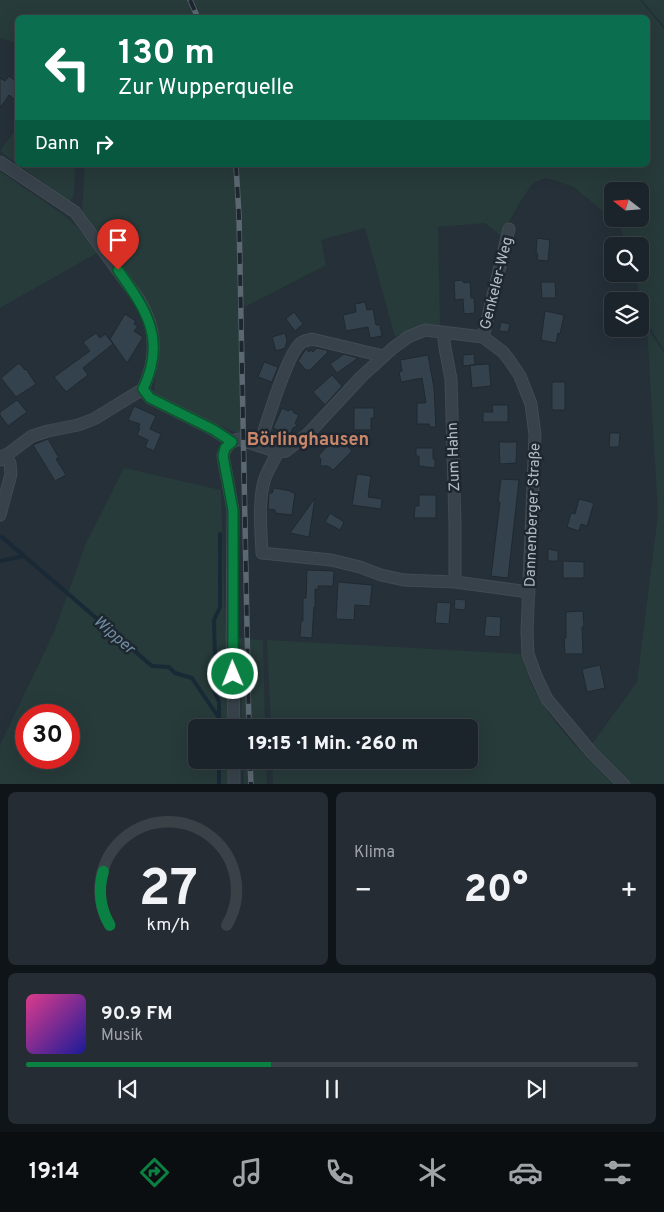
<!DOCTYPE html>
<html lang="de">
<meta charset="utf-8">
<style>
body{margin:0;font-family:Overpass,sans-serif;background:#252c33;color:#f1f3f6;height:100vh;display:flex;flex-direction:column;font-size:19px;white-space:nowrap}
*{box-sizing:border-box;margin:0}
p{font-size:16px;color:#a0a4a9}
.icon{flex:none;width:28px;height:28px;fill:none;stroke:currentColor;stroke-width:2;stroke-linecap:round;stroke-linejoin:round}
.map{position:relative;height:784px;overflow:hidden}
.side{display:flex;flex-direction:column;gap:8px;padding:8px;background:#0f1418;flex:1}
.side>*{flex:none}
.hud{position:absolute;left:15px;top:15px;width:635px;height:152px;border-radius:8px;box-shadow:0 5px 20px #0002,0 0 0 1px #3a4147;background:#0b6e4f;color:#fff;overflow:hidden}
.needle{width:32px;rotate:287deg}
.tools{position:absolute;left:604px;top:182px;display:grid;gap:10px}
.tools a{display:grid;place-items:center;width:45px;height:45px;border-radius:8px;background:#1c242b;box-shadow:0 5px 20px #0002,0 0 0 1px #3a4147;font-size:25px}
.speed{position:absolute;left:15px;top:704px;display:flex;gap:10px;font-size:25px;font-weight:700;text-align:center}
.speed>*{display:grid;place-content:center;width:65px;height:65px;border-radius:50%;background:#1c242b;box-shadow:0 5px 20px #0002,0 0 0 1px #3a4147;line-height:1}
.speed .limit{border:8px solid #d22;background:#fff;color:#111}
.pin{position:absolute;display:grid;place-items:center;width:42px;height:42px;color:#fff;margin:-51px -21px;border-radius:50% 50% 50% 0;rotate:-45deg;box-shadow:0 0 5px #0007}
.pin .icon{rotate:45deg}
.me{position:absolute;width:55px;margin:-28px;rotate:359deg;stroke-linejoin:round;filter:drop-shadow(0 0 4px #0008)}
.turn{display:flex;align-items:center;gap:18px;height:105px;padding:0 20px;font-size:22px}
.turn .icon{width:65px;height:65px;stroke-width:2.5}
.turn b{display:block;font-size:35px;line-height:42px}
.then{display:flex;align-items:center;height:48px;padding:0 20px;background:#0003;gap:10px;font-size:19px}
.big{font-size:38px;font-weight:800;line-height:1.1}
.side .widget{flex:1;display:flex;flex-direction:column;justify-content:center;gap:8px;min-width:0;padding:0 18px;border-radius:8px;background:#252c33}
.side .dial{align-items:center;gap:0}
.dial svg{height:130px;overflow:visible;fill:none;stroke:#3a4147;stroke-width:7;stroke-linecap:round;text-anchor:middle}
.dial text{fill:#f1f3f6;stroke:none}
.song{display:flex;align-items:center;gap:15px}
.cover{width:60px;height:60px;border-radius:8px;background:linear-gradient(135deg,hsl(330 70% 55%),hsl(240 70% 35%))}
.played{height:5px;border-radius:2px;background:linear-gradient(90deg,#0b8043 40%,#3a4147 40%)}
.keys{display:flex;justify-content:space-around;direction:ltr}
.heat{display:flex;justify-content:space-between;align-items:center;font-size:28px;direction:ltr}
.side .tiles{flex:1;display:grid;gap:8px;grid-template-columns:1fr 1fr}
.widget:last-child{grid-column:span 2}
.trip{position:absolute;left:188px;top:719px;width:290px;height:50px;border-radius:8px;background:#1c242b;box-shadow:0 5px 20px #0002,0 0 0 1px #3a4147;font-weight:800;line-height:50px;text-align:center}
.tab-bar{display:flex;height:80px;justify-content:space-around;align-items:center;background:#0b0e11;color:#a0a4a9}
.tab-bar .icon{width:35px;height:35px}
.tab-bar .on{color:#0b8043}
.tab-bar b{font-size:22px;color:#f1f3f6}
.map>svg:first-child{display:block}
.green{fill:#273b3a;fill-rule:evenodd}
.lines{fill:none;stroke-linecap:round;stroke-linejoin:round}
.stream{stroke:#192936;stroke-width:4}
.building{fill:#34424d;stroke:#202931}
.minor-casing{stroke:#424b53;stroke-width:13}
.minor{stroke:#38424a;stroke-width:11}
.rail-casing{stroke:#5b6771;stroke-width:5.5}
.rail{stroke:#1e272f;stroke-width:4;stroke-dasharray:11;stroke-linecap:butt}
.route-casing{stroke:#07532c;stroke-width:12}
.route{stroke:#0b8043;stroke-width:9}
.labels{text-anchor:middle;stroke-width:5;stroke-linejoin:round;paint-order:stroke}
.street-label{font-size:15px;fill:#b4bdc6;stroke:#1e272f}
.water-label{font-size:16px;font-style:italic;fill:#708ca1;stroke:#1e272f}
.quarter-label{font-size:18px;font-weight:bold;fill:#ca876b;stroke:#1e272f}
</style>
<div class="map">
<svg width="664" height="785" viewBox="0 0 664 785">
<rect width="100%" height="100%" fill="#253039"/>
<path class="green" d="M0,0H640L664,29V350L649,326L634,274H640V246H626L620,226L574,187L551,179L545,178L533,183L523,197L501,236L485,223L438,227L440,326L422,325L395,337L365,228L321,240L326,265L245,307L237,272L241,435L157,397L154,392L158,353L157,337L155,317L142,297L90,228L82,211L85,165H648V18H18L17,43L0,38ZM612,191H640V219H612Z
M642,0H664V26Z
M17,128L18,164H17L0,151Z
M19,165H75L74,194L70,202Z
M0,171L68,218L82,233L97,253L0,308Z
M647,328L664,353V784H629L592,744L637,682L658,514Z
M124,468L221,490L228,727L196,728V760H229V784H0V745L54,632L86,543ZM26,715H69V758H26Z
M239,638L263,640L265,727H242Z
M267,640L522,654C525,663 527,674 531,683C550,723 583,753 613,784H273L272,760H469V728L271,727Z
M243,760H266L267,784H244Z"/>
<g class="lines">
<path class="stream" d="M2,537L152,666L169,667L175,673L192,678L219,718V728
M0,561L24,556
M215,660L214,620L220,607V534
M213,688L219,702V717
M219,785V760"/>
</g>
<path class="building" d="M9,76L17,82L14,88L18,90V102L9,95L0,108V78L5,81Z
M537,238L550,240L548,261L537,260L538,254L536,253Z
M462,280L464,283L470,282L471,298H474L475,313L464,314L463,299L455,300L454,281Z
M541,282H555L556,298H542Z
M365,302L367,310L373,309L376,325H380L382,336L370,338L368,327L346,331L343,315L356,312L355,304Z
M545,311L564,315L560,334L558,333L556,343L541,340Z
M294,312L303,324L295,331L286,319Z
M125,314L136,321L134,324L138,326L134,331L143,337L127,363L110,339Z
M501,322L510,324L508,332L499,331Z
M96,333L100,338L105,334L113,344L83,368L88,375L66,392L54,377L90,351L83,342Z
M285,333L287,341L285,348L276,351L272,337Z
M317,348L326,350L328,352L310,370H306L298,361L306,349L309,352L311,350L313,352Z
M344,354L358,358L337,373L330,364Z
M474,354L475,365L463,366V355Z
M428,355L434,388L436,427H430L429,424H417V403H426L422,378L401,382L399,372L402,371L400,360Z
M264,362L278,367L272,382L258,377Z
M19,363L25,370L26,369L36,384L16,397L1,378Z
M489,364L491,386L472,388L470,365Z
M332,375L342,386L325,405L313,392Z
M552,382H565V410H552Z
M17,400L27,412L8,426L0,415V412Z
M492,405H508V422H483V412H493Z
M134,406L156,416L150,429L161,434L154,451L145,447L148,440L137,435L140,428H138L140,424L128,420Z
M282,408L288,411L292,409L294,413L299,415L295,423L297,426L293,428L290,435L273,428Z
M354,408H374V418H371V430H354Z
M610,433H620L619,447H609Z
M337,436L352,451L333,470L328,466H320L321,459L318,456Z
M48,439L59,458L56,459L66,475L55,481L33,445Z
M499,442H517L516,463L500,464Z
M416,448H433V459H435V468L419,466V456H416Z
M357,474L371,476L368,497L382,499L381,509L352,505Z
M501,479L519,480L508,578L491,576L500,502H498Z
M274,488L291,491V492L295,493L292,515L275,513V510L268,509L269,493H272Z
M419,495H436V518H414L415,506H419Z
M315,498L309,537L290,533Z
M579,499L594,503L587,526L581,524L579,531L567,527L571,513L575,514Z
M330,513L344,522L340,530L325,522Z
M548,549L558,551V561H548Z
M563,561L584,562V578H563Z
M307,570L334,571L333,586H318V590L315,589V607H314L312,638L300,637L301,621H303V598H306Z
M338,582L372,585L370,606L355,605L354,620L336,619Z
M455,599L466,600L465,610L454,609Z
M437,602L451,603L449,624L435,623Z
M583,611L584,627H582L583,654H565L564,638H566V612Z
M486,616L501,617L500,637L484,636Z
M600,665L605,688L587,692L582,669Z"/>
<g class="lines">
<defs>
<path id="minor" d="M0,162L75,212L138,298C143,307 149,317 151,327C156,348 152,370 143,389
M443,332L445,348L451,379L455,525V582
M483,337L509,229
M143,389L150,398L214,430L232,442
M259,446C266,426 287,353 301,343C303,341 309,340 312,339L383,356
M278,452L286,451L309,433L362,376L393,348L408,337L425,330L483,337L503,352L510,361L520,376L531,404L535,435L527,631L528,654L536,676L547,699L592,753L624,785
M278,452C273,462 267,471 264,481C258,504 261,530 262,553L331,560L360,567L381,575L404,580L455,582L529,592
M0,460L32,436L48,431L78,425L94,419L143,389
M0,515L11,474L10,463L5,455
M234,728L232,638L233,510L223,456C225,447 229,443 238,439L278,452
M234,760V785"/>
</defs>
<use href="#minor" class="minor-casing"/>
<use href="#minor" class="minor"/>
<defs>
<path id="rail" d="M190,0L198,18
M236,165L239,216L249,728
M250,760L251,785"/>
</defs>
<use href="#rail" class="rail-casing"/>
<use href="#rail" class="rail"/>
</g>
<g class="lines">
<defs>
<path id="route" d="M118,270C146,310 167,339 143,389L150,398L214,430L232,442L225,448L223,456L233,510V674"/>
</defs>
<use href="#route" class="route-casing"/>
<use href="#route" class="route"/>
</g>
<g class="labels">
<g class="street-label">
<text transform="translate(496 283) rotate(-76)" y="5">Genkeler-Weg</text>
<text transform="translate(453 457) rotate(-92)" y="5">Zum Hahn</text>
<text transform="translate(532 515) rotate(-88)" y="5">Dannenberger Straße</text>
</g>
<g class="water-label">
<text transform="translate(115 634) rotate(41)" y="6">Wipper</text>
</g>
<g class="quarter-label">
<text x="308" y="445">Börlinghausen</text>
</g>
</g>
</svg>
<div class="tools">
<a><svg class="needle" viewBox="-14 -14 28 28"><path d="M0-13l5 13h-10z" fill="#e53935"/><path d="M0 13l5-13h-10z" fill="#a0a4a9"/></svg></a>
<a><svg class="icon" aria-label="search" viewBox="0 0 24 24"><circle cx="10" cy="10" r="6"/><path d="M15 15l6 6"/></svg></a>
<a><svg class="icon" aria-label="layers" viewBox="0 0 24 24"><path d="M12 4l9 5-9 5-9-5zM3 14l9 5 9-5"/></svg></a>
</div>
<div class="speed"><div class="limit">30</div></div>
<div class="pin" style="left:118px;top:270px;background:#d93025"><svg class="icon" aria-label="arrive" viewBox="0 0 24 24"><path d="M6 21V4h12l-3 4 3 4H6"/></svg></div>
<svg class="me" style="left:233px;top:674px" viewBox="-20 -20 40 40"><circle r="17" fill="#0b8043" stroke="#fff" stroke-width="3"/><path d="M0-11L8 9 0 5-8 9z" fill="#fff"/></svg>
<div class="trip">19:15 · 1 Min. · 260 m</div>
<div class="hud">
<div class="turn"><svg class="icon" aria-label="left" viewBox="0 0 24 24"><path d="M17 20v-9H6M10 6l-5 5 5 5"/></svg><div><b>130 m</b>Zur Wupperquelle</div></div>
<div class="then">Dann<svg class="icon" aria-label="right" viewBox="0 0 24 24"><path d="M7 20v-9h11M14 6l5 5-5 5"/></svg></div>
</div>
</div>
<section class="side">
<div class="tiles">
<div class="widget dial"><svg viewBox="0 0 100 80">
<path d="M14 69A42 42 0 1 1 86 69"/>
<path d="M14 69A42 42 0 0 1 10 36" stroke="#0b8043"/>
<text x="50" y="56" font-size="32" font-weight="700">27</text>
<text x="50" y="72" font-size="11">km/h</text>
</svg></div>
<div class="widget"><p>Klima</p>
<div class="heat"><a>−</a><b class="big">20°</b><a>+</a></div>
</div>
<div class="widget">
<div class="song"><i class="cover"></i><div><b>90.9 FM</b><p>Musik</p></div></div>
<div class="played"></div>
<div class="keys"><svg class="icon" aria-label="previous" viewBox="0 0 24 24"><path d="M18 5L8 12l10 7zM5 5v14"/></svg><svg class="icon" aria-label="pause" viewBox="0 0 24 24"><path d="M8 5v14M16 5v14"/></svg><svg class="icon" aria-label="next" viewBox="0 0 24 24"><path d="M6 5l10 7-10 7zM19 5v14"/></svg></div>
</div>
</div>
</section>
<nav class="tab-bar">
<b>19:14</b>
<svg class="icon on" aria-label="directions" viewBox="0 0 24 24"><path d="M12 3l9 9-9 9-9-9zM9 14v-3h6M13 9l2 2-2 2"/></svg>
<svg class="icon" aria-label="music" viewBox="0 0 24 24"><path d="M9 18V5l10-2v13"/><circle cx="6" cy="18" r="3"/><circle cx="16" cy="16" r="3"/></svg>
<svg class="icon" aria-label="phone" viewBox="0 0 24 24"><path d="M5 4h4l2 5-3 2q2 4 5 5l2-3 5 2v4C11 20 4 13 5 4z"/></svg>
<svg class="icon" aria-label="climate" viewBox="0 0 24 24"><path d="M12 3v18M4 7l16 10M4 17L20 7"/></svg>
<svg class="icon" aria-label="car" viewBox="0 0 24 24"><path d="M5 17H2v-5l4-1 3-4h7l3 4 3 1v5h-3M9 17h6M6 11h13"/><circle cx="7" cy="17" r="2"/><circle cx="17" cy="17" r="2"/></svg>
<svg class="icon" aria-label="filters" viewBox="0 0 24 24"><path d="M4 7h16M4 17h16"/><circle cx="9" cy="7" r="2"/><circle cx="15" cy="17" r="2"/></svg>
</nav>
